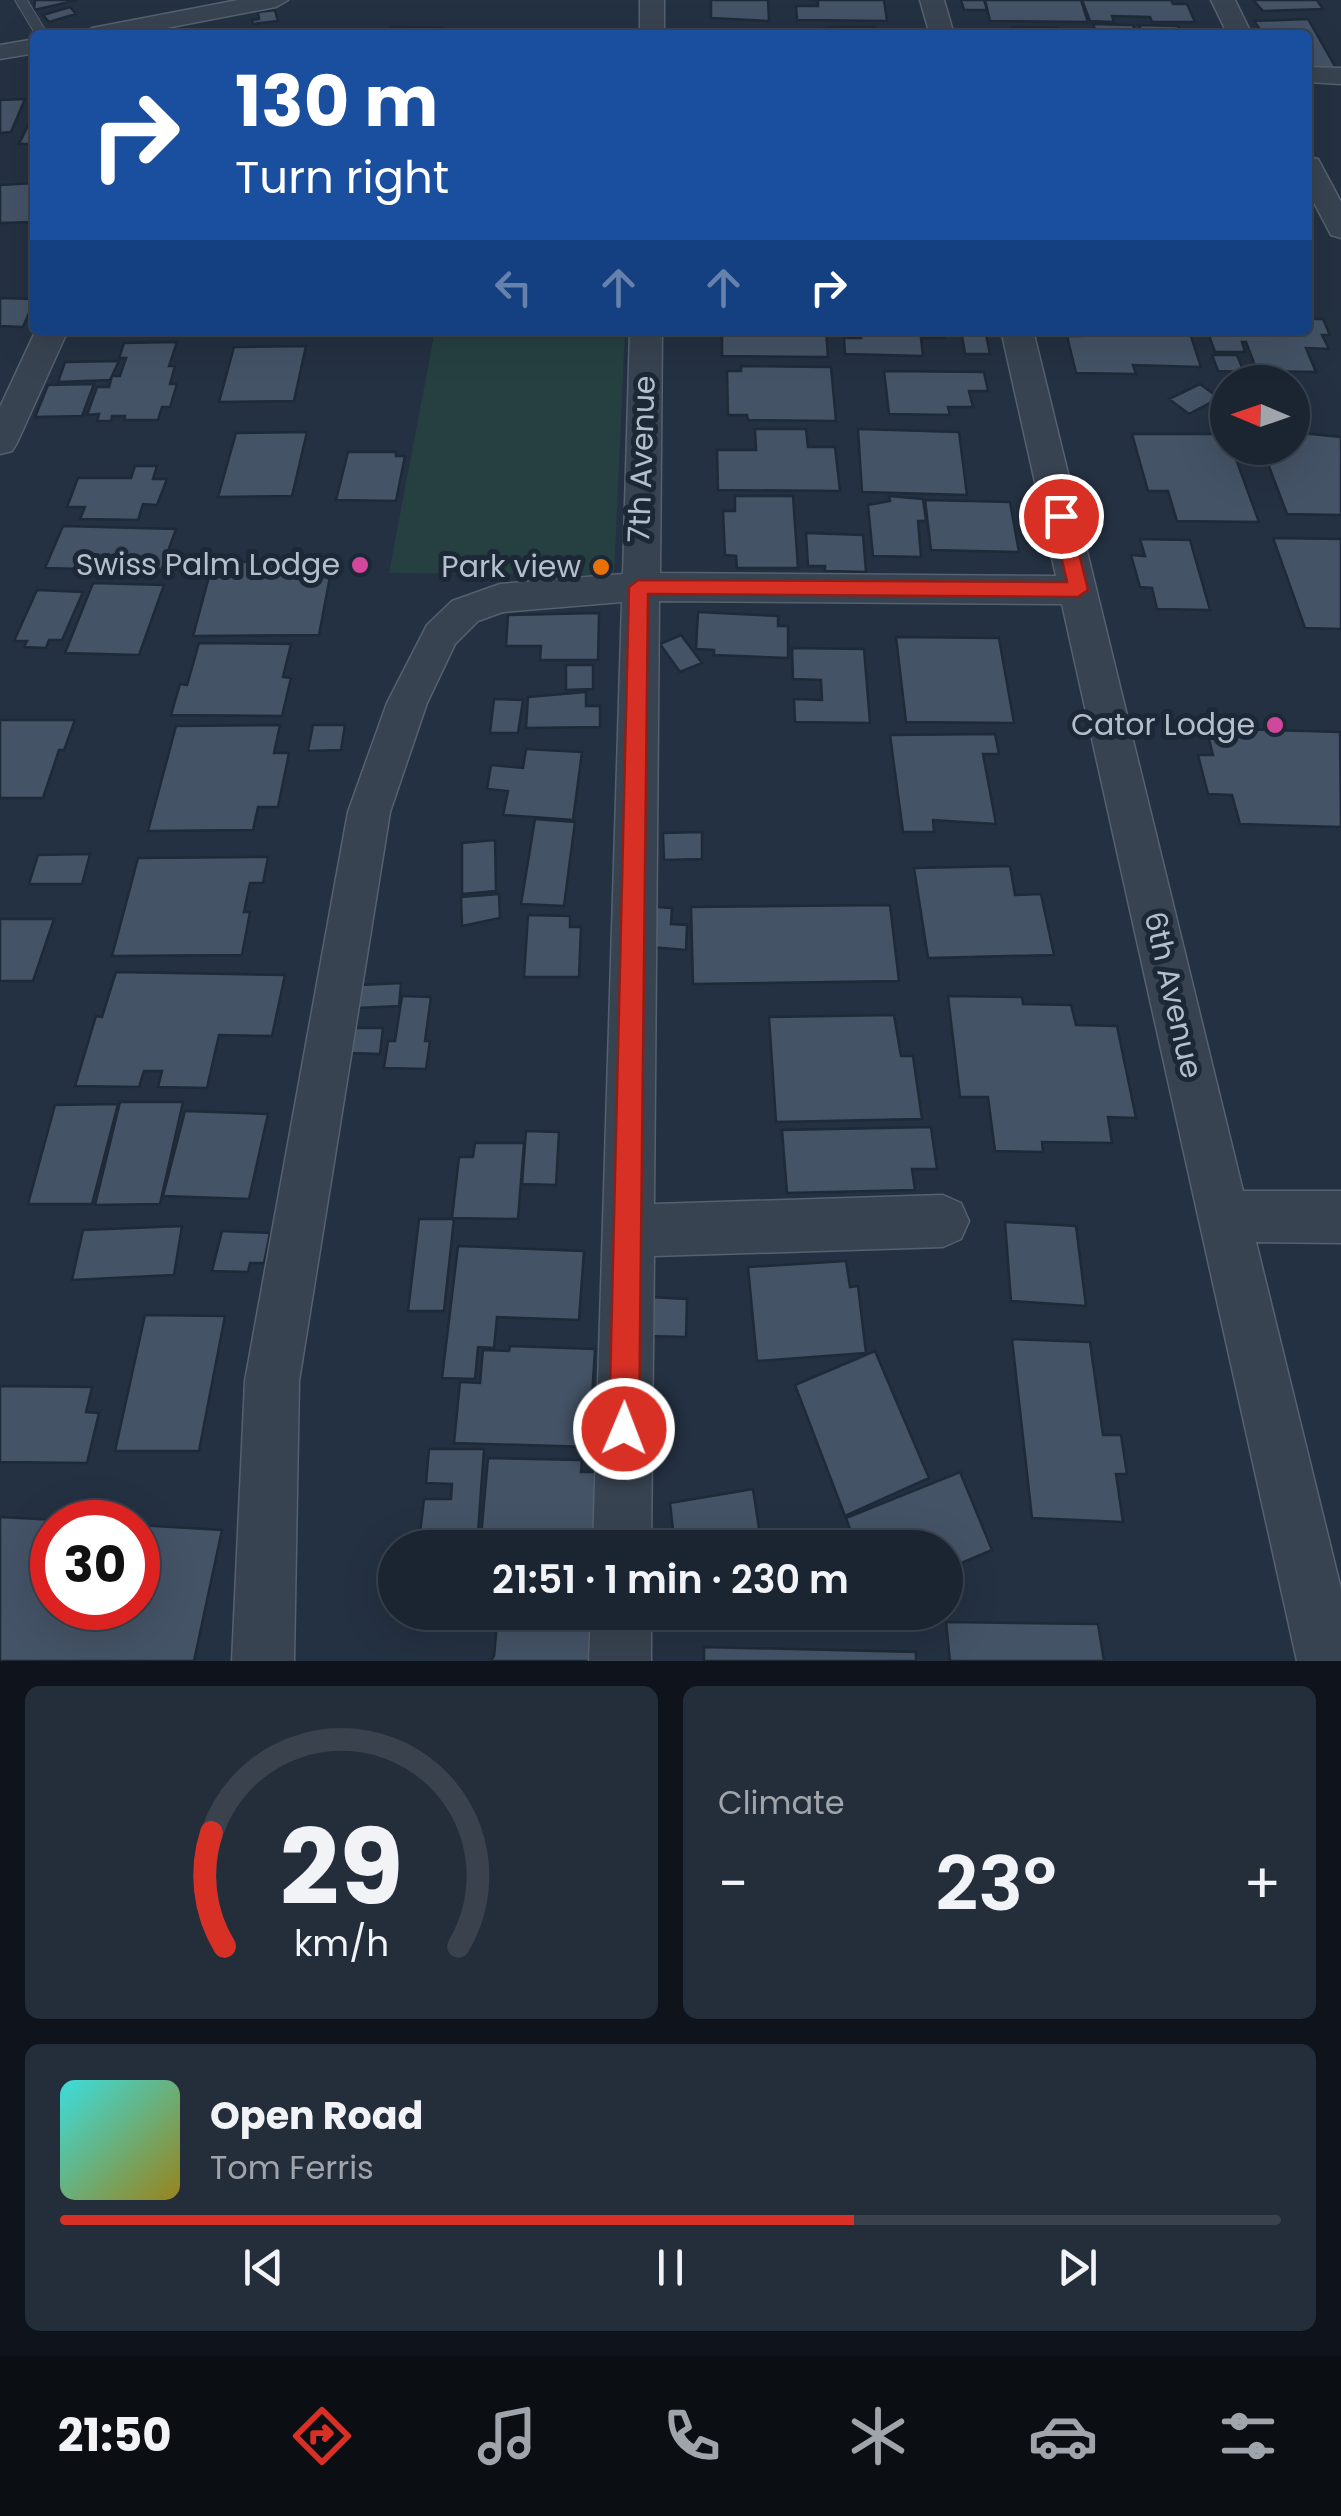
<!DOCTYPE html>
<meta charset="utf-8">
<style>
body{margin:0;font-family:Poppins,sans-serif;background:#242d3a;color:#f1f3f6;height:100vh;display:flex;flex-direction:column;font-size:38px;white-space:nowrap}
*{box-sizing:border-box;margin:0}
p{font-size:32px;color:#a0a5ac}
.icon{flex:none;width:55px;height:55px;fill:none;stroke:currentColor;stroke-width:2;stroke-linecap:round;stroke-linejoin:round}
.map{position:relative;height:1661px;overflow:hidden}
.details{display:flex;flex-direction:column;gap:25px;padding:25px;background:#0f141c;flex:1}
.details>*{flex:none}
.top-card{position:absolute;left:30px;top:30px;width:1282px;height:305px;border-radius:10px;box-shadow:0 10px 40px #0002,0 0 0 2px #39424d;background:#1a4fa0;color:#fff;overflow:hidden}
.needle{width:65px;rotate:272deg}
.fabs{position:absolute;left:1210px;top:365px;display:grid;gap:20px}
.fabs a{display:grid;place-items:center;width:100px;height:100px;border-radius:50%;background:#1b2532;box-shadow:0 10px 40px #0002,0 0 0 2px #39424d;font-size:50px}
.speed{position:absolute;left:30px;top:1500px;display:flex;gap:20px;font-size:50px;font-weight:700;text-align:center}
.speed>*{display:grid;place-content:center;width:130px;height:130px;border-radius:50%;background:#1b2532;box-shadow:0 10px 40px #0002,0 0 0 2px #39424d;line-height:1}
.speed .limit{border:15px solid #d22;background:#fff;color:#111}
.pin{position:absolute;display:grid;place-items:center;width:85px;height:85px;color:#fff;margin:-42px;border:5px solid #fff;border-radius:50%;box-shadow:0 2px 10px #0007}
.me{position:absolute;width:110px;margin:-55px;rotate:1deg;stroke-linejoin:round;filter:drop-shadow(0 0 8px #0008)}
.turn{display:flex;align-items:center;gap:35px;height:210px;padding:0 40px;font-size:45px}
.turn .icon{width:130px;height:130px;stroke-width:2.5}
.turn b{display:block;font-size:70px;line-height:85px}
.lanes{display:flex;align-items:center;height:95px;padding:0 40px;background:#0003;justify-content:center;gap:50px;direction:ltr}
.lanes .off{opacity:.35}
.big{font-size:75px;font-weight:600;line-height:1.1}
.details .card{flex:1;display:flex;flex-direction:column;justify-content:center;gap:15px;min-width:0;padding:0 35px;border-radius:15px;background:#242d3a}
.details .dial{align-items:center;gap:0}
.dial svg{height:260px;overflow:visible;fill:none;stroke:#39424d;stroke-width:7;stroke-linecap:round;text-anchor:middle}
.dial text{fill:#f1f3f6;stroke:none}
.song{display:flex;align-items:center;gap:30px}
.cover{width:120px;height:120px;border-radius:15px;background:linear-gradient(135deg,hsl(180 70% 55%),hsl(50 70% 35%))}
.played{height:10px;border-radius:5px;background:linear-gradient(90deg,#d93025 65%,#39424d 65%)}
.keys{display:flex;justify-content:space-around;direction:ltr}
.heat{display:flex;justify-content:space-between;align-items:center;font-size:55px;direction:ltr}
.details .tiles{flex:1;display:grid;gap:25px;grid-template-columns:1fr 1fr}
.card:last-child{grid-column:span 2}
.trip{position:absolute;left:378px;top:1530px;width:585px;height:100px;border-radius:50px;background:#1b2532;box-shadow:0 10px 40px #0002,0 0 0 2px #39424d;font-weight:600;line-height:100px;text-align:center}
.tab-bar{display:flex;height:160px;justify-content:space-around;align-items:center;background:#0b0f14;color:#a0a5ac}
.tab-bar .icon{width:70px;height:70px}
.tab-bar .selected{color:#d93025}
.tab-bar b{font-size:45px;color:#f1f3f6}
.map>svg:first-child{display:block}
.green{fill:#264042}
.building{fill:#445366;stroke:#1f2a38;stroke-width:2.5}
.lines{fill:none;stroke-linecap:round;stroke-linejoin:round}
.service-casing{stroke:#56616f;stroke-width:2}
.minor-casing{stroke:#56616f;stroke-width:3}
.service{fill:#384351;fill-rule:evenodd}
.minor{fill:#384351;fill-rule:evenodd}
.route{fill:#d93025;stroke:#8d1f18;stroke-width:2.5}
.hotel-dot{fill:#d1479c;stroke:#1d2836;stroke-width:4}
.food-dot{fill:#e8710a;stroke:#1d2836;stroke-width:4}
.labels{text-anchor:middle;stroke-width:10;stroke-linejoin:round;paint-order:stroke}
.street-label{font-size:30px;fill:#b5becc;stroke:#1d2836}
.poi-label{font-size:30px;fill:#b5becc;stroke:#1d2836;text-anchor:end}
</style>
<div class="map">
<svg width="1341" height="1661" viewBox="0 0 1341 1661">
<rect width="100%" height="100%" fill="#243142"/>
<path class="green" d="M435,330H625L614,575L389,573Z"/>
<path class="building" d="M35,0H78L34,10Z
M711,0H768L769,21L711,18Z
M809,0H884L887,21L797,20L796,6H818V0Z
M961,0H984L987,10H964Z
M985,0H1081L1088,22L990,21Z
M1082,0H1171L1173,4H1187L1195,22H1152L1150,17L1112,16L1114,22L1090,21Z
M1253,0H1317L1323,9L1263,11Z
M70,7L76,14L49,22L43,15Z
M275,10L278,21L253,24L252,20L259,19L258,12Z
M1308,19L1336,68L1308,67V35H1264L1254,21Z
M1093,24L1133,25L1137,35H1097Z
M1139,25L1178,26L1182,35H1143Z
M392,27L443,28L441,35H390Z
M833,27H875L876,31H897L898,35H823L822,29Z
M1012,27L1057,28L1059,35H995L994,30H1013Z
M25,99L11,132L0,133V100Z
M35,111V144H19Z
M35,183L33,222L0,223V185Z
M0,298L35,299L23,327L0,326Z
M1308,319H1323L1330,335H1322L1329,349L1306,348L1316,372L1257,371L1246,342H1242L1245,352H1215L1207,330H1308Z
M722,330H826L828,357L722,356Z
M860,330H943L944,338H921L923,356L845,354L844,338H861Z
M961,330H985L990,354H965Z
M1080,330H1189L1201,367L1133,365L1136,374L1076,373L1067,336H1081Z
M177,342L169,366H175L170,384H177L170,407H162L158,420H124L125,416H112L111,421H97L99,414L87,415L97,387H109L112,376H120L126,358H119L124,343Z
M306,346L294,401L219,402L234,347Z
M1212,355H1237L1244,372L1218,371Z
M119,361L110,380L58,382L65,362Z
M741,366L831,367L836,421L748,420L747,415H728L727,371H741Z
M884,371L984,372L988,391H969L973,407H948L950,415L889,414Z
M94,384L82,416L35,417L48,385Z
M1200,384L1219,398L1189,414L1169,399Z
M755,429H806L808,447H835L840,491L718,490L717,450H756Z
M858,429L959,432L967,495L862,492Z
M307,432L292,496L218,497L236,433Z
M1292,432L1341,437V515L1287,514L1262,448H1292Z
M1132,434H1228V448H1232L1259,522L1177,521L1168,491H1148Z
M348,452H396V456H405L396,501L336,500Z
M135,466H157L153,479H167L157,505L143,504L138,520L80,519L85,507H67L78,478H131Z
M735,496H793L798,568H737L736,556L725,555L723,511H735Z
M889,496L923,499L926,521H918L921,557L873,556L868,505L890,501Z
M925,500L1010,502L1019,552L931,550Z
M63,526L176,529L161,571L45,568Z
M806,533L863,535L866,572L825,571V566H808Z
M1273,538L1341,539V629L1305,628Z
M1140,539L1190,540L1210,610L1157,609L1152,588L1140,587L1131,555L1145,556Z
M333,561L319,635L193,636L213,562Z
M93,583L164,585L139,655L65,653Z
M37,590L83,592L62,640H49L46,648L24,647L27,641H14Z
M698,612L778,616V626H788V658L714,655V650L696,649Z
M599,613L598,660H540L541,646H506L508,615Z
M681,635L702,663L680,672L660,644Z
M896,637L999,638L1014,723L906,722Z
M199,643L291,644L283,677L291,678L282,716L171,715L180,684L187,685Z
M792,648L864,649L870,723L795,722L794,699L822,700L821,680L793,679Z
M566,665H593V689L566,690Z
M586,692V706H600V727L526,728L528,697Z
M494,699L523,700L518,733H490Z
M0,720H75L64,750H59L43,798H0Z
M280,725L274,753H289L278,807H258L253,830L148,831L176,726Z
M313,725H345L341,750L308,751Z
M1206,728L1340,732L1341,827L1240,824L1232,795L1208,794L1198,755H1213Z
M995,734L999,754H983L996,824L933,820L934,832H903L890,735Z
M526,749L582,752L573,820L503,815L508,791L487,789L491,765L523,768Z
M535,819L575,822L564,906L521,904Z
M702,832V859L664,860L663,833Z
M495,840L496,891L462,894V843Z
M90,854L82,884H29L38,855Z
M268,857L263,883H250L244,912H250L242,955L112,956L138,858Z
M1010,866L1015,895L1041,894L1054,955L928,958L914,868Z
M499,894L500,918L462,926L461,897Z
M890,905L899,981L693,984L691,907Z
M642,906L672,908L671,924L687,925L686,950L638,946Z
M528,915L570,916V927H581L579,977H524Z
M0,919H54L33,981H0Z
M116,972L285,975L272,1036L219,1035L207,1088L158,1087L162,1071H144L139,1087L75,1086L96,1016L102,1017Z
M401,983L399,1006L357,1008L359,985Z
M402,996L431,997L425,1041H430L426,1069L384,1068L388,1041H395Z
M948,996L1022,997L1023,1004L1071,1005L1076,1025L1117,1026L1136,1118L1108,1117L1112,1143L1042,1142L1043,1152L995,1151L988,1097H960Z
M894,1015L901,1056H913L922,1119L776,1122L769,1017Z
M355,1028H383L380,1054L351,1053Z
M120,1102H183L160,1204L95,1205Z
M118,1104L92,1204H28L55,1105Z
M185,1111L268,1114L249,1199L163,1196Z
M931,1127L937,1169H912L915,1190L787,1193L782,1130Z
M526,1131L559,1132L556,1185L522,1184Z
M475,1143H524L518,1219L452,1218L459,1157H473Z
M419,1219H454L444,1311H408Z
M1005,1222L1076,1226L1086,1306L1011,1301Z
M182,1226L174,1275L72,1280L83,1230Z
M222,1231L270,1233L264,1263H250L248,1272L212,1271Z
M458,1246L584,1251L579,1320L497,1317L494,1348L478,1347L475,1379L442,1378Z
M846,1261L850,1287L858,1286L866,1353L757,1361L748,1267Z
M650,1297L687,1299L686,1337L648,1336Z
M145,1315L225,1316L199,1451H115Z
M1012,1339L1090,1342L1103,1435H1121L1127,1474H1116L1123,1522L1032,1518Z
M510,1346L595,1349L589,1447L454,1443L460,1382L480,1383L483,1350L509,1351Z
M875,1351L929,1478L845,1516L795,1385Z
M0,1386L92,1387L86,1412L99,1413L87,1463L0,1462Z
M429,1449H484L478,1533H420L424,1499H451L452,1484L426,1483Z
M488,1458L582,1460L581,1472H602L599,1548H480Z
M960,1472L992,1550L945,1570V1548H857L846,1518Z
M753,1489L762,1548H675L670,1503Z
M0,1517L94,1522H52V1608H138V1525L222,1530L194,1661H0Z
M691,1612H743L693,1621Z
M498,1614L618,1617L617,1661H490L494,1656Z
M946,1622L1098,1624L1104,1661H950Z
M704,1647L916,1652V1661H704Z"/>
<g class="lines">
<defs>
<path id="service" d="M15,0H27L48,35H36Z"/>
<path id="minor" d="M238,0H288L276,7L130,35H80L92,28Z
M640,0H664V35H640Z
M920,0H944L954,35H930Z
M1211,0H1235L1252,35H1228Z
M35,39V53L0,59V45Z
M1308,67L1341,68V84L1308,82Z
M1308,157L1318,159L1341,202V238L1331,235L1308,191Z
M36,330H68L17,443L12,451L0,454V407Z
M630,330H662L660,573L1056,576L1001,330H1033L1243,1191H1341V1243L1256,1242L1341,1589V1661H1297L1062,604L659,601L654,1204L943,1195L961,1203L969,1221L961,1239L943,1247L654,1256L651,1548H593L622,602L503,612L478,621L455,644L427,703L390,812L299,1381L294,1661H232L245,1381L348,812L387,703L427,625L452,601L500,584L623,574Z
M591,1612H651V1661H589Z"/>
</defs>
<use href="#service" class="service-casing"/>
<use href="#minor" class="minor-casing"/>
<use href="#service" class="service"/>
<use href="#minor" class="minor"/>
</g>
<path class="route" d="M1061,509L1070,516L1088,590L1078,597L648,594L639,1429L635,1439L624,1444L614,1439L609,1429L629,587L638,580L1067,582L1052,516Z"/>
<g class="hotel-dot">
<circle cx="360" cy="565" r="10"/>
<circle cx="1275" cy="725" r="10"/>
</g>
<circle class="food-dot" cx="601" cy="567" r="10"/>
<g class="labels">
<g class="street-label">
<text transform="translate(642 459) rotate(-88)" y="10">7th Avenue</text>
<text transform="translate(1173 995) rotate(77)" y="10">6th Avenue</text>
</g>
<g class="poi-label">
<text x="340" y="575">Swiss Palm Lodge</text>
<text x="581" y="577">Park view</text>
<text x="1255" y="735">Cator Lodge</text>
</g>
</g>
</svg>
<div class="fabs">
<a><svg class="needle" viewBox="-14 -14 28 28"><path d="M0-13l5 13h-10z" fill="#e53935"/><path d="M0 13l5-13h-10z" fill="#a0a5ac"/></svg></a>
</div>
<div class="speed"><div class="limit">30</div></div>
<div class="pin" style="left:1061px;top:516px;background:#d93025"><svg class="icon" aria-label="arrive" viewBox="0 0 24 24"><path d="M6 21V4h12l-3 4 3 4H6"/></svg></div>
<svg class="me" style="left:624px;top:1429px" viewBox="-20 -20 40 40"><circle r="17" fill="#d93025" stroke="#fff" stroke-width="3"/><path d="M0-11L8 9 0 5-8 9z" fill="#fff"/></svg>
<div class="trip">21:51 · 1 min · 230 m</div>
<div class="top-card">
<div class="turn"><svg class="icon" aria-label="right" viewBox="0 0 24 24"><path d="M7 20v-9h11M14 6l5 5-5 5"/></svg><div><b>130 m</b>Turn right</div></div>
<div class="lanes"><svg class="icon off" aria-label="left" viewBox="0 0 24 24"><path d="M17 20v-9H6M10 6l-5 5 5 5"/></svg><svg class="icon off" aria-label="ahead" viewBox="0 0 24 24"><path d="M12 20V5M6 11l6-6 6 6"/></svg><svg class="icon off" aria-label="ahead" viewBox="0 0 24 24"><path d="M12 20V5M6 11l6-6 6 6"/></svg><svg class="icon" aria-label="right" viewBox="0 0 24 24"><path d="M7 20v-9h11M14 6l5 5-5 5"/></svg></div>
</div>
</div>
<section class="details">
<div class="tiles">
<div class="card dial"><svg viewBox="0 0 100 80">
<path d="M14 69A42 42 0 1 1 86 69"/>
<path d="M14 69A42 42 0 0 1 10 34" stroke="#d93025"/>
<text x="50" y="56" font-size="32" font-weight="700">29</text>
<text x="50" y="72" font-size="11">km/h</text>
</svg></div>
<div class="card"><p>Climate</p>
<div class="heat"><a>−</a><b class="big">23°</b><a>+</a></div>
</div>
<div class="card">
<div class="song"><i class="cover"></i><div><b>Open Road</b><p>Tom Ferris</p></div></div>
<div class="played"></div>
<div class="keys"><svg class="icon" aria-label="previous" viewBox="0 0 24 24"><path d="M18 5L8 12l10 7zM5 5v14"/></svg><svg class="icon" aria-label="pause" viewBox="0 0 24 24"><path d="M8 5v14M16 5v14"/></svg><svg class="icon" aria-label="next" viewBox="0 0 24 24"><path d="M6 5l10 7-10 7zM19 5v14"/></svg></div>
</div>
</div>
</section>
<nav class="tab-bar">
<b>21:50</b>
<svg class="icon selected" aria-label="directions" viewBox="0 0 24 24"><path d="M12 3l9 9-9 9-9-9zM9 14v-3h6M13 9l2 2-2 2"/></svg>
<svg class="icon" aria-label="music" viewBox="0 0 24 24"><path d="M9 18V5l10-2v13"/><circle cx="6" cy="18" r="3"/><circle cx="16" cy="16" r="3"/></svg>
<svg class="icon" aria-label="phone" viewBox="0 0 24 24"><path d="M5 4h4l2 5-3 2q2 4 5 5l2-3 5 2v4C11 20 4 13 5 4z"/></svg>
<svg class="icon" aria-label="climate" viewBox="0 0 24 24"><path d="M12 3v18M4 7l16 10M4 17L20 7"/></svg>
<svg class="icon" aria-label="car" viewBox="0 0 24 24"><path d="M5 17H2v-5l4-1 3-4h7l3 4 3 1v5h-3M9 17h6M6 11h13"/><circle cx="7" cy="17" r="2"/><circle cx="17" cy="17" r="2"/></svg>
<svg class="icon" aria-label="filters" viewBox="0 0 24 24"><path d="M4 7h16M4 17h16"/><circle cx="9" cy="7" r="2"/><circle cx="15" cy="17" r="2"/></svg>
</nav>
